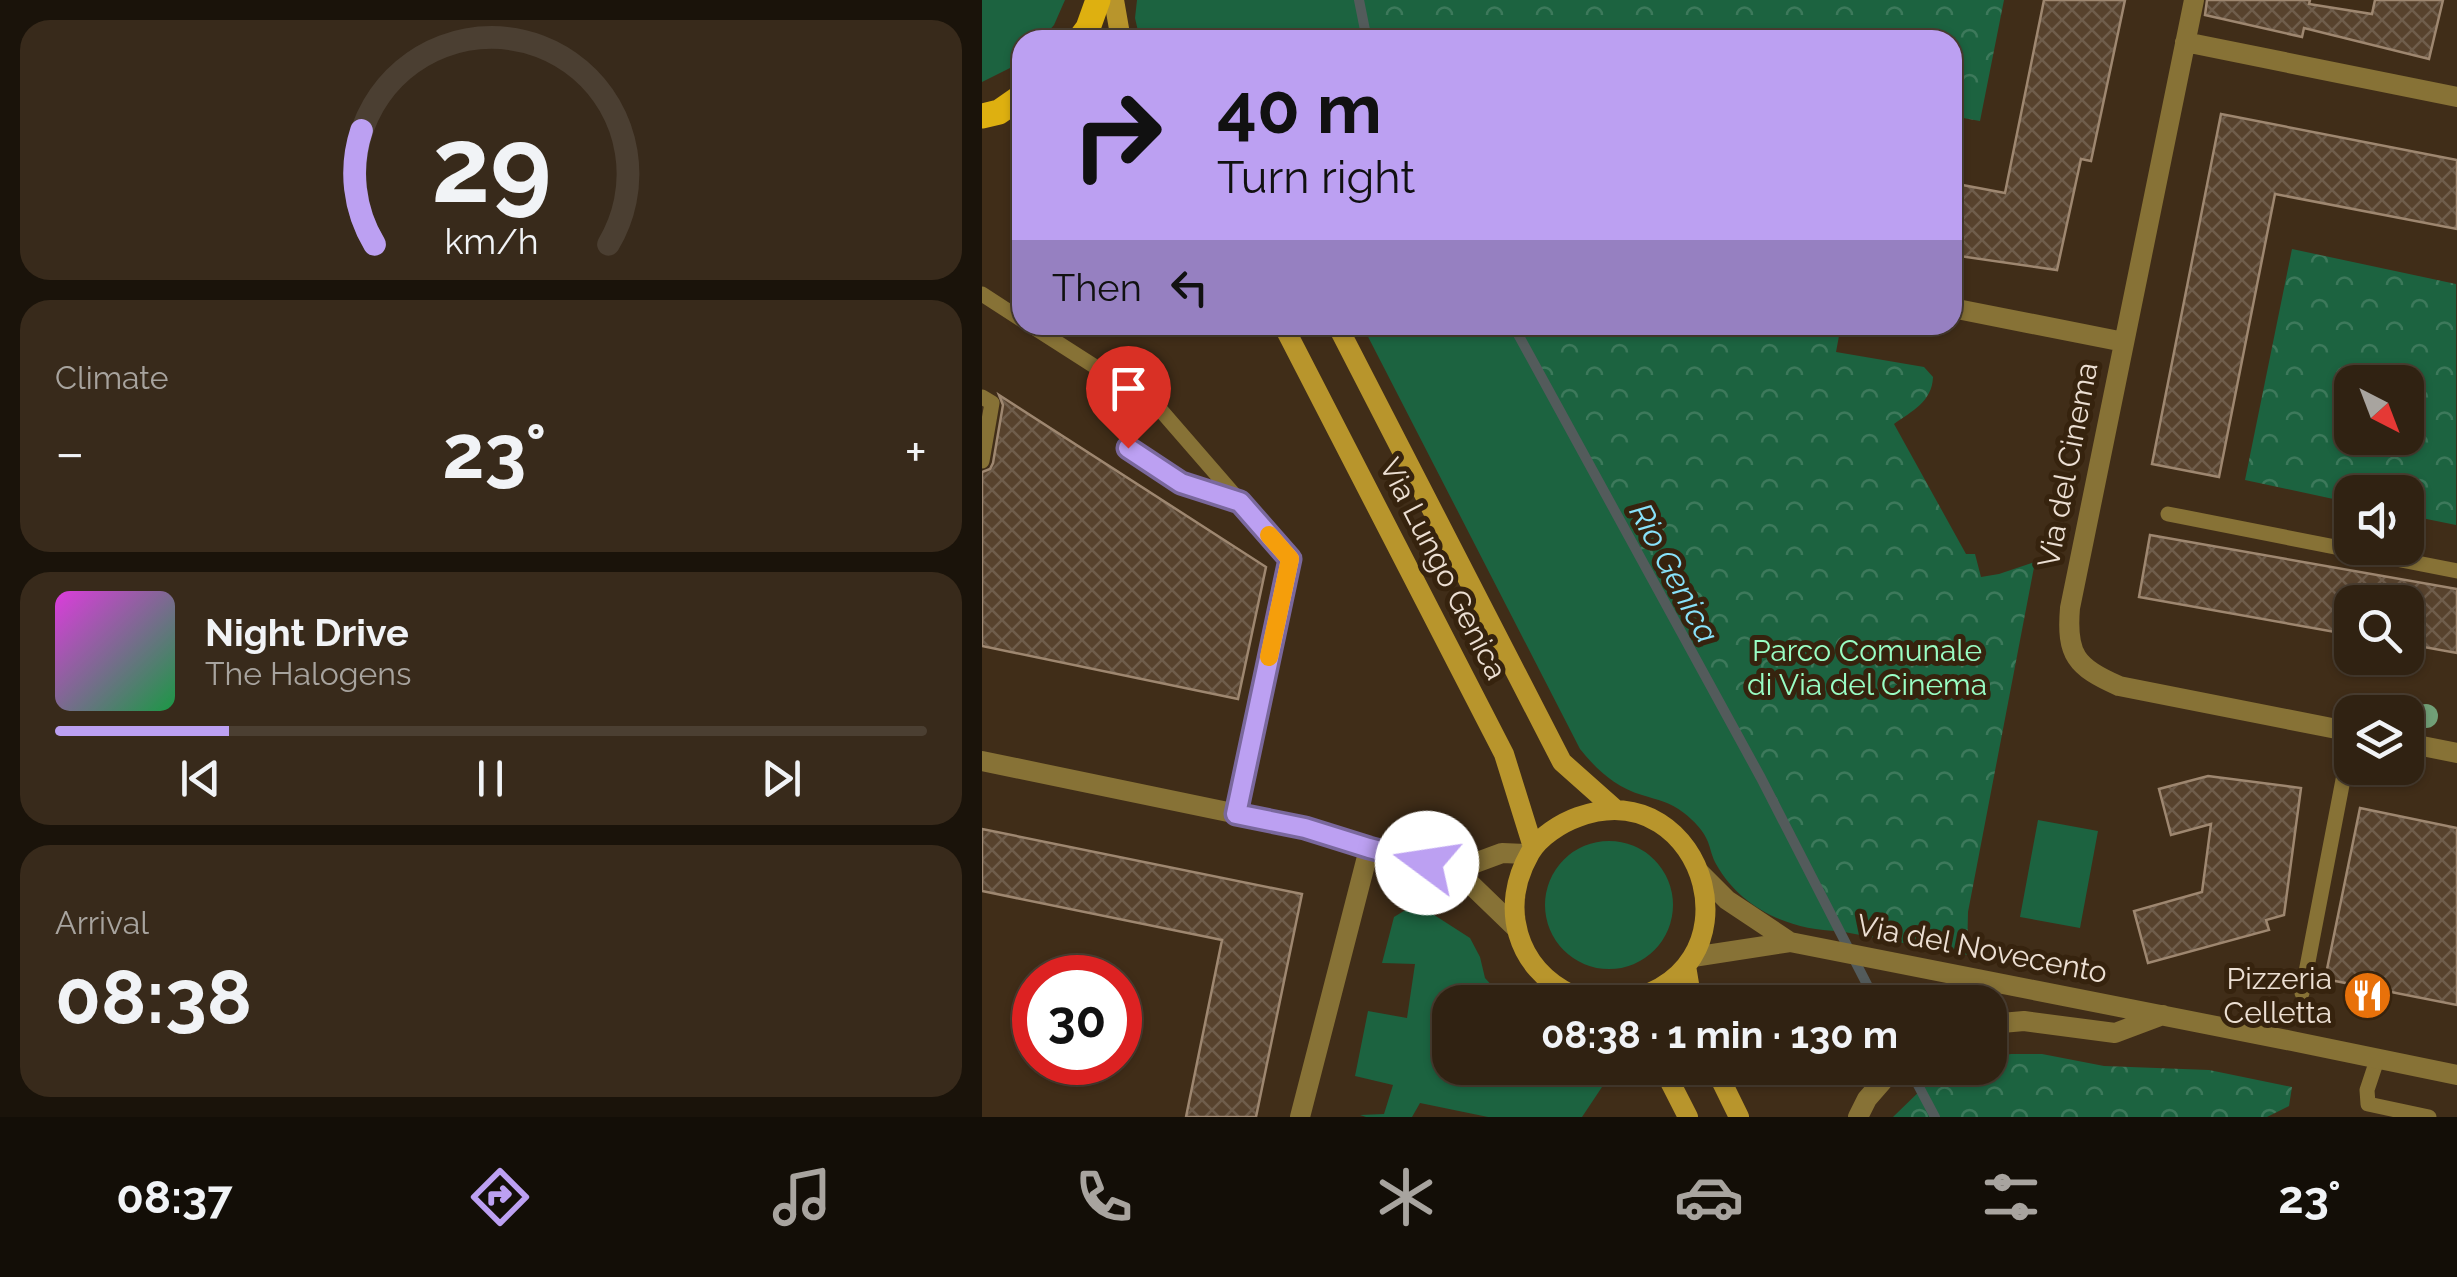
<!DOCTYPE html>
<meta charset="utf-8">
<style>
body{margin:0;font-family:Raleway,sans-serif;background:#382a1b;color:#f1f3f6;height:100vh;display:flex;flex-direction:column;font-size:38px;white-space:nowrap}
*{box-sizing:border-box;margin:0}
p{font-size:32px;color:#a8a49f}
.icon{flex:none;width:55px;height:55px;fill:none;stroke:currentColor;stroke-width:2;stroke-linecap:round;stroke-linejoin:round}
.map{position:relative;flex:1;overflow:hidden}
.panel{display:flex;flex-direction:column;gap:20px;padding:20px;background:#1a130a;width:982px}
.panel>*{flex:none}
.guide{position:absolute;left:30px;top:30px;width:950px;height:305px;border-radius:30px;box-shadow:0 2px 8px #0004,0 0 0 2px #4b3f32;background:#bca0f2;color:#111;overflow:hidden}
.needle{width:65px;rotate:138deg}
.controls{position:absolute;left:1352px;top:365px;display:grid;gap:20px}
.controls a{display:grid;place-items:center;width:90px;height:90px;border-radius:20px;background:#302212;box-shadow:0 2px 8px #0004,0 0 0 2px #4b3f32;font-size:50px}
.speed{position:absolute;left:30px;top:955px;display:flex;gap:20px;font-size:50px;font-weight:700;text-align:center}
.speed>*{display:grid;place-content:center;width:130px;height:130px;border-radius:50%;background:#302212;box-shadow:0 2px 8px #0004,0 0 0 2px #4b3f32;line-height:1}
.speed .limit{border:15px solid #d22;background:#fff;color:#111}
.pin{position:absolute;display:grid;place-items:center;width:85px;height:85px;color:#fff;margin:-102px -42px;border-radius:50% 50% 50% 0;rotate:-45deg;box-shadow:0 0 10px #0007}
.pin .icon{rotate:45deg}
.me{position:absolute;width:110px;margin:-55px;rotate:284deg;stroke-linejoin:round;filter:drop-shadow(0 0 8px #0008)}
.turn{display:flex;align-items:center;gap:35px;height:210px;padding:0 40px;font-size:45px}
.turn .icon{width:130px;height:130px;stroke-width:2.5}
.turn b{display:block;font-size:70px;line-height:85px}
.then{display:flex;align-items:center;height:95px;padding:0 40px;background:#0003;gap:20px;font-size:38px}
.big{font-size:75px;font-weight:700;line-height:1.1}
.panel .tile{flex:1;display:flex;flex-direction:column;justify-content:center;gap:15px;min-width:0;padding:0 35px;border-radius:30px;background:#382a1b}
.panel .dial{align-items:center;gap:0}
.dial svg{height:260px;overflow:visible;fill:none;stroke:#4b3f32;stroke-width:7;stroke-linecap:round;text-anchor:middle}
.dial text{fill:#f1f3f6;stroke:none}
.song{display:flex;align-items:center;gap:30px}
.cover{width:120px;height:120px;border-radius:15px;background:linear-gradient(135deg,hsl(300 70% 55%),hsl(140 70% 35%))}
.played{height:10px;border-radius:5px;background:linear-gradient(90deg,#bca0f2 20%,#4b3f32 20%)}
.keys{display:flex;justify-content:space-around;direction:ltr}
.heat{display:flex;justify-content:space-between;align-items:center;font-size:55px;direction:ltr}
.trip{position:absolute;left:450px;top:985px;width:575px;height:100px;border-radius:30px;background:#302212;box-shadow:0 2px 8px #0004,0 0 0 2px #4b3f32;font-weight:700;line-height:100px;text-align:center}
.dock{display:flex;height:160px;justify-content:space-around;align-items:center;background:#130e07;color:#a8a49f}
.dock .icon{width:70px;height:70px}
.dock .current{color:#bca0f2}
.dock b{font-size:45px;color:#f1f3f6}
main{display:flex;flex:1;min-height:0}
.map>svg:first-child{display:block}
.green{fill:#1c6340}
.park{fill:url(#park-crowns);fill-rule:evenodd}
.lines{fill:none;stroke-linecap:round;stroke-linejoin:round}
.stream{stroke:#535b5b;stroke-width:10}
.building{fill:url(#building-cross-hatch);stroke:#9e8770;stroke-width:2.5}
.lane{stroke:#877236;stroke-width:15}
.street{stroke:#877236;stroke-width:20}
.secondary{stroke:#b8952c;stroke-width:20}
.primary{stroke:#deb010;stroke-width:25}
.tree{fill:#719f77}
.route-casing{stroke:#7a689d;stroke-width:25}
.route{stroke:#bca0f2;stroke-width:18}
.slow{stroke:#f59e0b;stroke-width:18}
.labels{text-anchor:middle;stroke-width:10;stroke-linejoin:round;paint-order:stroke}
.street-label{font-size:30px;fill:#ecdfd3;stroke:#36230e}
.park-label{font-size:30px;fill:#99fdc4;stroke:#36230e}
.poi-label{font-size:30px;fill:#ecdfd3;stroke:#36230e;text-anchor:end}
.water-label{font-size:32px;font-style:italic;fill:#88e2fa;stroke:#36230e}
</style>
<main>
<section class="panel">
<div class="tile dial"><svg viewBox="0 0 100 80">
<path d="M14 69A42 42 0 1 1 86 69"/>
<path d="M14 69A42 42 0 0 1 10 34" stroke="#bca0f2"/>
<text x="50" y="56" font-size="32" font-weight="700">29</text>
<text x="50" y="72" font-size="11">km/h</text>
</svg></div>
<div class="tile"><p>Climate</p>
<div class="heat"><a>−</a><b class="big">23°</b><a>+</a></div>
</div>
<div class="tile">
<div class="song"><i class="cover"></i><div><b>Night Drive</b><p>The Halogens</p></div></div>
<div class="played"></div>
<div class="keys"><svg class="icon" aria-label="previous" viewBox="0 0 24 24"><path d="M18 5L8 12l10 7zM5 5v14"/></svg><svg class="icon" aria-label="pause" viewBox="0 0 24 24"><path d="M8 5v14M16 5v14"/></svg><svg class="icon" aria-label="next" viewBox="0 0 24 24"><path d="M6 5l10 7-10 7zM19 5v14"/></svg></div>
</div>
<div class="tile"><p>Arrival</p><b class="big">08:38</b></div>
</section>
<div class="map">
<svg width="1475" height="1117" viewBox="0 0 1475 1117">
<defs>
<pattern id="park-crowns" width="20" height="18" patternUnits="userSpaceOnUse" patternTransform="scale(2.5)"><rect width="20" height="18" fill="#1c6340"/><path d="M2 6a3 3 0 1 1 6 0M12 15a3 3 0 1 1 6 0" fill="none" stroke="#3d795b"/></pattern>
<pattern id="building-cross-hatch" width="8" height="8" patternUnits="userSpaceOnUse" patternTransform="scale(2.5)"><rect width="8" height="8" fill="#57422d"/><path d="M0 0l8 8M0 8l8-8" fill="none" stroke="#6f5d4b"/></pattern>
</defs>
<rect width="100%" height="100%" fill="#402d18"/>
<path class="green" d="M0,0H83L72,25L59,40H40V59L30,67L0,82Z
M155,0H377L385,40H158L153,18Z
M380,325H531L779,778L857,931C808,930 759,909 734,864C730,857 729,850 726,842C722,831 711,820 702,813C688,802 676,800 660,795C633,787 615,770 598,749Z
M1056,820L1116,831L1098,928L1038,917Z
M563 905a64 64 0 1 1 128 0a64 64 0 1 1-128 0Z
M425,909L446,911L488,938L498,957L503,978L525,1002H468V1068H613L622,1084L600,1117H506L438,1103L430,1117H384L378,1115L402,1114L411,1085L373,1076L386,1011L425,1018L433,964L400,963L412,917Z"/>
<path class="park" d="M377,0H1022L998,121L970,116V40H385Z
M1310,249L1474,284V525L1425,515V492H1370V503L1263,480ZM1370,382H1425V438H1370Z
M531,325H859L854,352L942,367L951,377C950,402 930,411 912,424L984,554H993L999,577L1017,574L1053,562L986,912L985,955L857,931L779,778Z
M1029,1054H1060L1122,1066L1227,1070L1310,1087L1307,1106L1285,1117H911L945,1084L977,1068H1008V1058Z"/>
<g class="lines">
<path class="stream" d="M377,0L385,40
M531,325L779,778L894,1002
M927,1068L953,1117"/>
</g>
<path class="building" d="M1062,0H1143L1109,161L1099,159L1075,270L970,255V183L1023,193Z
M1225,0H1328L1327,4L1390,14L1393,0H1461L1447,59L1322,28L1320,37L1223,15Z
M1239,114L1475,160V229L1293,194L1237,477L1170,464Z
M17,395L284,567L256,699L0,646V472L8,469L11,463L21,405Z
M1168,535L1475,589V653L1425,644V602H1370V635L1157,597Z
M1226,776L1319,788L1302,915L1284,920L1287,930L1166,963L1152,911L1220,892L1229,824L1189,835L1177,789Z
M1378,808L1475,828V1005L1343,979Z
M0,829L320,894L274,1117H204L240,940L0,891Z"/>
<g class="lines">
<path class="lane" d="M0,294L40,320
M48,325L176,407L308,559L254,813
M0,397L10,403L0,461
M146,449L199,483L258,502
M1186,514L1475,571
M1320,993L1370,733
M1395,1060L1385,1090L1386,1104L1447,1117"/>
<path class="street" d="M1212,0L1088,608C1084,655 1094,667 1137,686L1370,732
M1203,42L1475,97
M970,308L1142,342
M1425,743L1475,753
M0,761L323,828L387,849L474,870L533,927
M474,870L520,853L547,854
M718,873L745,900L808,942
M711,957L808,942L1310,1041L1475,1075
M1008,1024L1042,1021L1133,1033L1181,1015
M318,1117L387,849
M876,1117L885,1099L912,1068"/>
<path class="secondary" d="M132,0L139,40
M301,325L522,754L551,847
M355,325L580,762L634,810
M704,966L710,1002
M620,1002C610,1001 599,999 590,995C534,968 517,907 548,853C557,837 579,823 596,817C724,770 787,980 633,1002
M681,1068L706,1117
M733,1068L757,1117"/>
<path class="primary" d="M97,40L106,28L116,0
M0,116L17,112L40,96"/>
</g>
<circle class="tree" cx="1444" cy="716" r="12"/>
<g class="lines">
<defs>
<path id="route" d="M146,448L199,483L258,502L308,559L254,814L323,828L387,848L445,863"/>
</defs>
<use href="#route" class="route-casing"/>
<use href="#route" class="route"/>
<path class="slow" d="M287,535L308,559L287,657"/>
</g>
<defs>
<symbol id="restaurant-disc" viewBox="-11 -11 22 22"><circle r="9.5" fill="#e8710a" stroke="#36230e"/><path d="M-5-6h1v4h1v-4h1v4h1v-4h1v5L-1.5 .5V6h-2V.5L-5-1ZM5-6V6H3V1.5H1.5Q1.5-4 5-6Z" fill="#fff"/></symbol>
</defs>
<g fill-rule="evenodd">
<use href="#restaurant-disc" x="1358" y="968" width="55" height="55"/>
</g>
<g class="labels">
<g class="street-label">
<text transform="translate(1086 465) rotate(-79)" y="10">Via del Cinema</text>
<text transform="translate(461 569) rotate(63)" y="10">Via Lungo Genica</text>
<text transform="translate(1000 949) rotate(11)" y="10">Via del Novecento</text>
</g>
<g class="park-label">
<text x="885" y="661">Parco Comunale<tspan x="885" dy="34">di Via del Cinema</tspan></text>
</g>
<g class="poi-label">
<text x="1350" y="989">Pizzeria<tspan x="1350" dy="34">Celletta</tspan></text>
</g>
<g class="water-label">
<text transform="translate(692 573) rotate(62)" y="11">Rio Genica</text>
</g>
</g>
</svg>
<div class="controls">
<a><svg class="needle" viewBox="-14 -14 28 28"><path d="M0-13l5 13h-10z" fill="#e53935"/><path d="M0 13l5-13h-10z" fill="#a8a49f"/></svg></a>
<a><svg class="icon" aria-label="sound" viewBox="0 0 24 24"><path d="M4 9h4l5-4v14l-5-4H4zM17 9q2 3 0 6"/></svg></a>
<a><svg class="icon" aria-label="search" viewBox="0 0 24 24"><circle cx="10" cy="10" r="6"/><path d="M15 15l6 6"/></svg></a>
<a><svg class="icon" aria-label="layers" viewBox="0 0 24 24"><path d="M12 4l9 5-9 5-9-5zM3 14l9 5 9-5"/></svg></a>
</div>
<div class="speed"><div class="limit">30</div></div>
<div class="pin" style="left:146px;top:448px;background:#d93025"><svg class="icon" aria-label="arrive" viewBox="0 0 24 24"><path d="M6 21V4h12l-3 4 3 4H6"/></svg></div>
<svg class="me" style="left:445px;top:863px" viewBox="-20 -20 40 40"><circle r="19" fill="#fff"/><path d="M0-13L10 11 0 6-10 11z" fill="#bca0f2"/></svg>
<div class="trip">08:38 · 1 min · 130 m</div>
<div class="guide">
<div class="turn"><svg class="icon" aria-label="right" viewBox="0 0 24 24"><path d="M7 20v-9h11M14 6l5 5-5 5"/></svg><div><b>40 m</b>Turn right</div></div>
<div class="then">Then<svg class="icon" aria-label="left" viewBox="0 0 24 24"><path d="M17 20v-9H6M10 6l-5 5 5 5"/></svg></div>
</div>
</div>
</main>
<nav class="dock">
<b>08:37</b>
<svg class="icon current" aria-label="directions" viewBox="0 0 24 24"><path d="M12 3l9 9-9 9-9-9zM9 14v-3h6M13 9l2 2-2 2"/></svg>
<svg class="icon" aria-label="music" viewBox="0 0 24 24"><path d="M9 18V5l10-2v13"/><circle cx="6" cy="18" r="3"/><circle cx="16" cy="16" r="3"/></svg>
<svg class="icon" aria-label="phone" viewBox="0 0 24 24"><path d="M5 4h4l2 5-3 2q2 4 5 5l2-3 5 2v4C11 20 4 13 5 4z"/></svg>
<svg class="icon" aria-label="climate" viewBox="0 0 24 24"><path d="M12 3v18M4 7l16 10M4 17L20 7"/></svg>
<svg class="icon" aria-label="car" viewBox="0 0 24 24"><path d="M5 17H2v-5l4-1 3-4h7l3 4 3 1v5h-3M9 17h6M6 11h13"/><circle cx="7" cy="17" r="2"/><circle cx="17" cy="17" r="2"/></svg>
<svg class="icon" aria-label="filters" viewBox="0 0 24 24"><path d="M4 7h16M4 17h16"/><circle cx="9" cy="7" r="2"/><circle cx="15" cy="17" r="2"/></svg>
<b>23°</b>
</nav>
